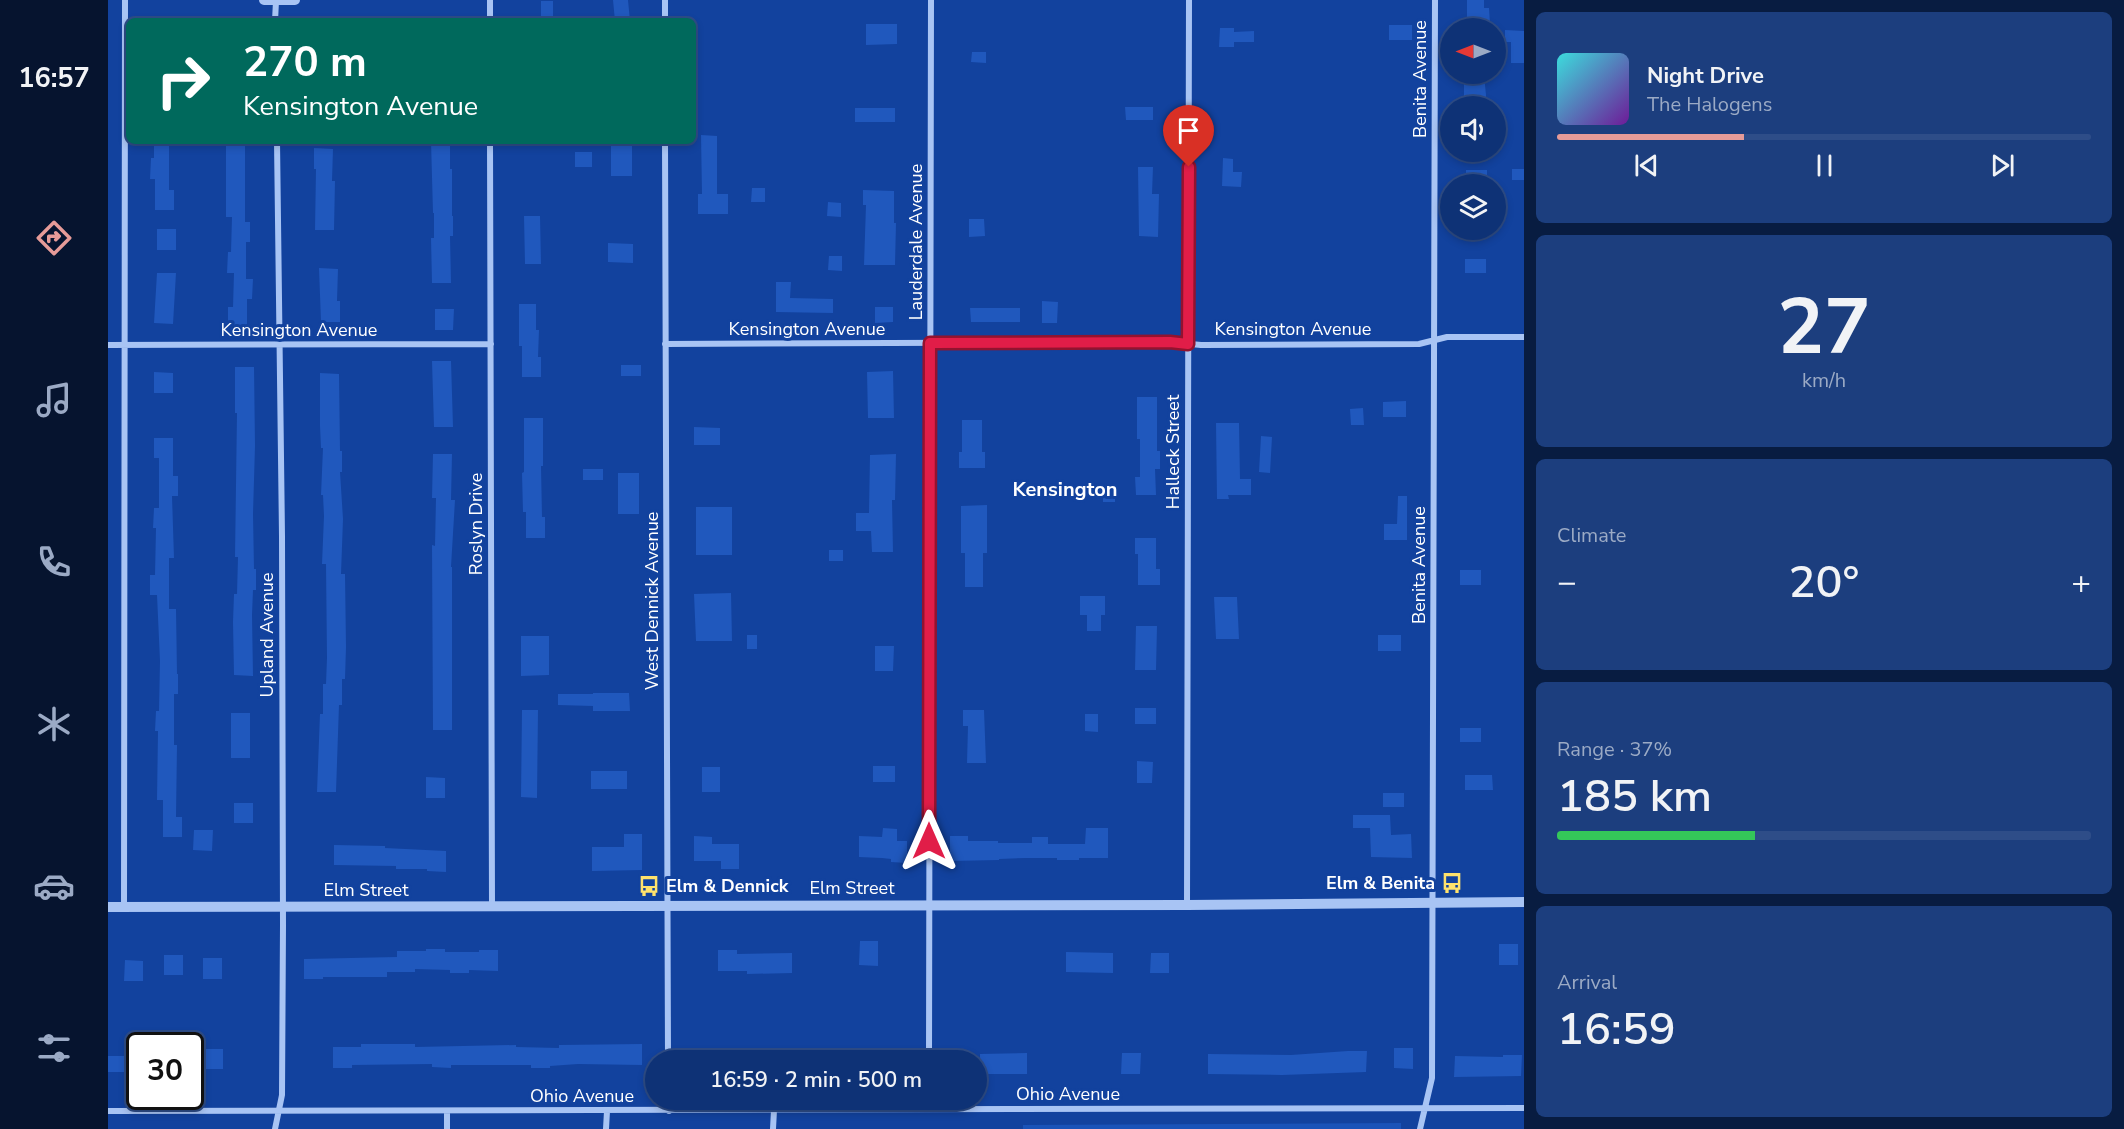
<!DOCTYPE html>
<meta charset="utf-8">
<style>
body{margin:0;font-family:"Nunito Sans",sans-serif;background:#1c3e7e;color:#f1f3f6;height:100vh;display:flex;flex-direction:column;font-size:22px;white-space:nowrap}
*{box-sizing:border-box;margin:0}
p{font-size:20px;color:#9baac5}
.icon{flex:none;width:33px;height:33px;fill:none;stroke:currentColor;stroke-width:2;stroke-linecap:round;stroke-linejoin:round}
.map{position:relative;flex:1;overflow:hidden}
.side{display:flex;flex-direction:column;gap:12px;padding:12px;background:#081c41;width:600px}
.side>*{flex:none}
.top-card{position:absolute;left:18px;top:18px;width:570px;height:126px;border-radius:9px;box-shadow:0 3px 9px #0003,0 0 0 2px #2e4d88;background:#00695c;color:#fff;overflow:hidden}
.needle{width:39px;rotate:270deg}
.buttons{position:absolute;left:1332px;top:18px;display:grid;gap:12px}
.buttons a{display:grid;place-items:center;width:66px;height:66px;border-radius:50%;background:#0e3276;box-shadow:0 3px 9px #0003,0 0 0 2px #2e4d88;font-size:30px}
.speed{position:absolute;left:18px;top:1032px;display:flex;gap:12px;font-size:30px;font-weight:700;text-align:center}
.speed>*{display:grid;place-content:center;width:78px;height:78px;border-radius:50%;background:#0e3276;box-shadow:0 3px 9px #0003,0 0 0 2px #2e4d88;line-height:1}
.speed .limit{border:3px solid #111;border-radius:9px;background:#fff;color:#111}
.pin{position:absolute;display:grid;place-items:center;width:51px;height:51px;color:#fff;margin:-62px -26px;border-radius:50% 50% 50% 0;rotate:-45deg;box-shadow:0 0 6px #0007}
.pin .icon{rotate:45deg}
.me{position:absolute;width:66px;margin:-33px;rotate:0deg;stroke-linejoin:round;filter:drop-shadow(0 0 4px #0008)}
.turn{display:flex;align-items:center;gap:21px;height:126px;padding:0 18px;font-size:27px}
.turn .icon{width:78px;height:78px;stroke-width:2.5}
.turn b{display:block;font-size:42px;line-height:51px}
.big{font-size:45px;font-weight:600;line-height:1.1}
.side .tile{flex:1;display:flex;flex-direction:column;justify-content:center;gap:9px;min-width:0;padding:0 21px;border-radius:9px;background:#1c3e7e}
.side .dial{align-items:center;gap:0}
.dial b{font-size:78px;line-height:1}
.song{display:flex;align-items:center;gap:18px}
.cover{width:72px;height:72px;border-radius:9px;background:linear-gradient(135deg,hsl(180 70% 55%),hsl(280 70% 35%))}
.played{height:6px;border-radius:3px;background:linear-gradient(90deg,#e69b98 35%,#2e4d88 35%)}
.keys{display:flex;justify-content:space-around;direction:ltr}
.heat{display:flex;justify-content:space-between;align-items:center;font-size:33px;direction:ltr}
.charge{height:9px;border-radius:4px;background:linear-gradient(90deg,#34c759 37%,#2e4d88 0)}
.trip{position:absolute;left:537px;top:1050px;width:342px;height:60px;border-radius:30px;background:#0e3276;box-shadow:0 3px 9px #0003,0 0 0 2px #2e4d88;font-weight:600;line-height:60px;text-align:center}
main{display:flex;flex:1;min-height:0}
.menu{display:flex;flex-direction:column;width:108px;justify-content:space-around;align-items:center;background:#06142f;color:#9baac5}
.menu .icon{width:42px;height:42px}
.menu .selected{color:#e69b98}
.menu b{font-size:27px;color:#f1f3f6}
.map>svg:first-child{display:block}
.green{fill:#1a53b8}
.building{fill:#2058bd}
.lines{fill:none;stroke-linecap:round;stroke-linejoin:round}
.minor{stroke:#a8c4f4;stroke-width:6}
.tertiary{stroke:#a8c4f4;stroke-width:10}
.route-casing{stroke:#92132f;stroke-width:15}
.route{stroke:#e11d48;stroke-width:10}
.labels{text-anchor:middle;stroke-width:6;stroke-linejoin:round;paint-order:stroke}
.street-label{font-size:18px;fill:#fff;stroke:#12429e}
.poi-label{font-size:18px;font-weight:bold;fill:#fff;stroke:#12429e;text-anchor:end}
.neighbourhood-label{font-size:20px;font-weight:bold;fill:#fff;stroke:#12429e}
</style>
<main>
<nav class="menu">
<b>16:57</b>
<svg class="icon selected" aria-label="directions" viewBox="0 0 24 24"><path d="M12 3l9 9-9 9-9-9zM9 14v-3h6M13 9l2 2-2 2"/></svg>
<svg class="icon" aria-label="music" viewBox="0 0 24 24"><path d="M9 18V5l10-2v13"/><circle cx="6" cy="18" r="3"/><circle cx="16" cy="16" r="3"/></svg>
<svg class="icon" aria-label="phone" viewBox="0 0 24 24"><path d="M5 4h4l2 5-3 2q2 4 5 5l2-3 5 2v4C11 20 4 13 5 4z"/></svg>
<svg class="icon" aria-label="climate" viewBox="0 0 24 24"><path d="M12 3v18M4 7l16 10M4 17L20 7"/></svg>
<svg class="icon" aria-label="car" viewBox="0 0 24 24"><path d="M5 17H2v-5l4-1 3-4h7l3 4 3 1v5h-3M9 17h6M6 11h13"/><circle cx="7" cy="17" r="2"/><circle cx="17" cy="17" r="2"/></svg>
<svg class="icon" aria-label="filters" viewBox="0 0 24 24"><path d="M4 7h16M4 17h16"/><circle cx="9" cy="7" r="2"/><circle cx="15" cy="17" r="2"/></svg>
</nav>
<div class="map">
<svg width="1416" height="1129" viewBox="0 0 1416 1129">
<rect width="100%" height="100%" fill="#12429e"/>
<path class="green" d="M1293,1123V1129H915V1125Z"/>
<path class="building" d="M505,0H520L522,21H507Z
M1359,0H1376V8H1381L1382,24H1359Z
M433,1H445V18L433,19Z
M758,24H789V44L758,45Z
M1281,25H1304V40H1281Z
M1112,28H1126V32L1146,31V42H1126V47H1111Z
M1397,30L1416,31V63H1403V42H1397Z
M864,52H878V63L863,62Z
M1356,74H1376L1379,106H1356Z
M1017,107H1045V120H1018Z
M747,108H787V122H747Z
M593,135L609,136V194H620V214H590V194H594Z
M46,141H61V190H66V210H47V179H42L43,158H46Z
M118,141H137V222H142V242H138V279H145L144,299H139V327H120V307H125L126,273H119L120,252H123L124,217H118Z
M323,141H342V169H344V216H345V236H342L343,283H324L323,238H326V213H325Z
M503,141H524V176H503Z
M206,148L225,149L224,181H227L226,230H207L208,169H206Z
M467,152H484V167H467Z
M1115,158L1125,159V172H1134L1133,187L1114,186Z
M1030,167H1045L1044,194H1051L1050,237L1031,236Z
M1404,169H1416V180H1404Z
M1358,170H1379V184H1358Z
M644,188H657V202H643Z
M755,190L786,191V223H788L787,265H756L758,205H755Z
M720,202L733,203V217L719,216Z
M416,216H432L433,264H417Z
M861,219H876L877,236L861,237Z
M49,229H68V250H49Z
M500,243L525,244V263L500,262Z
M721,256H734V271L720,270Z
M1357,259H1378V273H1357Z
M211,268L230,269L229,301H232V322H213Z
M49,273H68L65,324L46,323Z
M668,282H683L682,298L725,299V313L668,312Z
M934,301L950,302L949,323H934Z
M411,304H428V330H431L430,357H433V377H414V346H411Z
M767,307H785V322L767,323Z
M862,308H912V322H863Z
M327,309H346L345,330H327Z
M324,361H343L345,427H326Z
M513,365H533V376H513Z
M127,367H146L147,446L145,514L146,569H148V590H145L144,615L145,676L126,675L125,622L126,594H129L130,557H127L129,413H127Z
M785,371L786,418H760L759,372Z
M46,372L65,373V393H46Z
M212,373L231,374L232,451H234V472H232L235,519L233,574H237L238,647L237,679H234V705H231L228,792H209L212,714H215V684H218L219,658L218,564H214L216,516L215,495H213L215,448H213L212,426Z
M1029,397H1049V451H1052V469H1047L1048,495H1028L1027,477H1032V439H1029Z
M1298,401V417H1275V402Z
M1255,408L1256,425H1243L1242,409Z
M416,418H435V466H433L434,517H437V538H418V512H415L414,473L416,472Z
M854,420H874V452H877V468H851V452H854Z
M1108,423H1131L1132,479H1143V495H1120L1121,499H1109Z
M586,427L612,428V445H586Z
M1153,436L1164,437L1162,473L1151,472Z
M46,438H65V476H70V496H64L66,558H61V609H68L69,674H70V694H66V745H69L68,817H74V837H55V800H49L50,731H47L48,711H51L52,661L49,595H42V575H47L48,528H45L46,508H51V458H46Z
M325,454H344L343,500H347L343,567H344V730H325L324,545L327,546L328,498H324Z
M788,454L787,500H784L785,552H764L763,531H748V513H761L762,455Z
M475,469H495V480H475Z
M510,473H531V514H510Z
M995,491H1007V502H995Z
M1290,496H1299V540H1276V524H1289Z
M879,505V553H875V587H857V553H853V506Z
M588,507H624V555H588Z
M1027,538H1048V569H1052V585H1030V554H1027Z
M721,550H735V561H721Z
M1352,570H1373V585H1352Z
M623,593L624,641H588L586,594Z
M972,596H997V615H993V631H979V615H972Z
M1106,597H1129L1131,639H1108Z
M1028,626H1049L1048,670H1027Z
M639,635H649V649H639Z
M1270,635H1293V651H1270Z
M413,636H441V675L413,676Z
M767,646H786L785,671H767Z
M485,693H521L522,711H485V706L450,705V694H485Z
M1027,708H1048V724H1027Z
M414,710H430L429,798L413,797Z
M855,710H876L878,763H859L860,726H855Z
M123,713H142V758H123Z
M977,714H990V732L977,731Z
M1352,728H1373V742H1352Z
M1029,761L1045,762L1044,783H1029Z
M765,766H787V782H765Z
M594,767H612V792H594Z
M483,771H519V789H483Z
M1357,775H1384L1385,790H1357Z
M318,777L337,778V798H318Z
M1275,793H1296V807H1275Z
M126,803H145V823H126Z
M1245,815H1282L1283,835L1303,834L1304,858L1263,857L1262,828H1245Z
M775,828L789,829V841H799V863L783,862V859L774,858L751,857V836L774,837Z
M978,828H1000V858H971V860H949V858H917L891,859V860L842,861V836H860V841H890V843H924V837H940V844H977Z
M86,830H105L104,851L85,850Z
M516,834H534V870L484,871V847H516Z
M586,836L604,837V844H631V869H613V861H586Z
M226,845L277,846V848L338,851V872L319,871V869H288V866L226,865Z
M752,941H770V966L751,965Z
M1391,944H1410V965H1391Z
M318,949H337V952H371V950H390V971L361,970V973H342V970L307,969V972H279V977H215V979H196V959L289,957V951H318Z
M610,950H629V954L684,953V973L639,974V971H610Z
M958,952L1005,953V973L958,972Z
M1043,953H1061V973H1042Z
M56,955H75V975H56Z
M95,958H114V979H95Z
M17,960L35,961V981H16Z
M253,1044H307V1047L408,1045V1047L451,1048V1045L534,1044V1065L470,1064L442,1066V1068H423V1065H343V1068L324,1067V1064L244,1065V1068H225V1047H253Z
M1286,1048H1305V1069L1286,1068Z
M97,1049H115V1069H96Z
M1240,1051H1259L1258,1072L1174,1075L1100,1074V1054L1183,1055Z
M919,1053V1074H872V1054Z
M1014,1053H1033L1032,1074H1013Z
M1395,1055H1414L1413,1076L1346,1077L1347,1056L1395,1057Z
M0,1056H32V1072H0Z"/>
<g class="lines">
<path class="minor" d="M382,0V21
M557,0V21
M167,21L168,1
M382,141L384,906
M557,141L560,1060
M557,344L1062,342L1093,345L1311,344L1339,337H1416
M0,345L383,344
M1079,905L1081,0
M16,907L17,0
M821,1060L823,0
M561,1100V1111
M0,1111L1416,1108
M167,1129L174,1095L175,925L174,536L169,141
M339,1129V1111
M498,1129L499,1111
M665,1129L666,1110
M1312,1129L1324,1078L1327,0"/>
<path class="tertiary" d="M156,0H187
M0,907L1079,905L1416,902"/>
</g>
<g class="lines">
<defs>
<path id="route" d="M821,841L822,343L1062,342L1080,344L1081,167"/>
</defs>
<use href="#route" class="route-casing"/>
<use href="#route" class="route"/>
</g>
<defs>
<symbol id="bus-bare" viewBox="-9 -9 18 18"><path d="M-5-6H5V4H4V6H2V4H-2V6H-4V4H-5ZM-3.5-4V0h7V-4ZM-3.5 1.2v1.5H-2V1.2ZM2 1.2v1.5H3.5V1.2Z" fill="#ffe26c" stroke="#12429e" stroke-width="2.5" paint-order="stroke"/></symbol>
</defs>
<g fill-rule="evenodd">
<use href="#bus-bare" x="1329" y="868" width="30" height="30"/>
<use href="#bus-bare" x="526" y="871" width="30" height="30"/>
</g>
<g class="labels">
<g class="street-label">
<text transform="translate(1312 79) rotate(-90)" y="6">Benita Avenue</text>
<text transform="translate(808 242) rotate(-90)" y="6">Lauderdale Avenue</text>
<text x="699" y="335">Kensington Avenue</text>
<text x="1185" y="335">Kensington Avenue</text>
<text x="191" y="336">Kensington Avenue</text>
<text transform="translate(1065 452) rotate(-90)" y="6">Halleck Street</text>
<text transform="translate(368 524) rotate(-90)" y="6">Roslyn Drive</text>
<text transform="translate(1311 565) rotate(-90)" y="6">Benita Avenue</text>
<text transform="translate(544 601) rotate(-90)" y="6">West Dennick Avenue</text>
<text transform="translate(159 635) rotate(-90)" y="6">Upland Avenue</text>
<text x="744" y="894">Elm Street</text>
<text x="258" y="896">Elm Street</text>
<text x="960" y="1100">Ohio Avenue</text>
<text x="474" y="1102">Ohio Avenue</text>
</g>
<g class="poi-label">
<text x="1327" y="889">Elm &amp; Benita</text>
<text x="558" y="892" text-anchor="start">Elm &amp; Dennick</text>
</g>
<g class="neighbourhood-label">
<text x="957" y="496">Kensington</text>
</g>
</g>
</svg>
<div class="buttons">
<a><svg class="needle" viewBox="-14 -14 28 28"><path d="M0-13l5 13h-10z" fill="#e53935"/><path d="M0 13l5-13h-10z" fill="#9baac5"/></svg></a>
<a><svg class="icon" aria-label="sound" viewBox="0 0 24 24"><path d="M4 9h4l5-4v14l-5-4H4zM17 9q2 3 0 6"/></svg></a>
<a><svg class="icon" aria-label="layers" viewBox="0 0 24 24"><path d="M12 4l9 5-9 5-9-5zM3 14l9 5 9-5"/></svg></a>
</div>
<div class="speed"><div class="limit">30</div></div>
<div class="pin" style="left:1081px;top:167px;background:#d93025"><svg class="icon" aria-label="arrive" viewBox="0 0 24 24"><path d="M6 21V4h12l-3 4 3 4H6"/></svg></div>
<svg class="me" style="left:821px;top:841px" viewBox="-20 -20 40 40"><path d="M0-17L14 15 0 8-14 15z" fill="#e11d48" stroke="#fff" stroke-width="4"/></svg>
<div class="trip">16:59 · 2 min · 500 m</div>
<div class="top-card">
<div class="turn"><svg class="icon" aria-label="right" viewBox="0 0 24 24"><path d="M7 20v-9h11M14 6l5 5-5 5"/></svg><div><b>270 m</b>Kensington Avenue</div></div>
</div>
</div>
<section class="side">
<div class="tile">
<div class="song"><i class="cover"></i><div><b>Night Drive</b><p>The Halogens</p></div></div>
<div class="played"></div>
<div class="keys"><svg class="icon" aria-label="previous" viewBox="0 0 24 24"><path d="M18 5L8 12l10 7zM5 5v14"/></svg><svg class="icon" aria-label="pause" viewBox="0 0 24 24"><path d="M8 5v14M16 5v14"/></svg><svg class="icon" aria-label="next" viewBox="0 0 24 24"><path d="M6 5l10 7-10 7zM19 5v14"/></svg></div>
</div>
<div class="tile dial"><b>27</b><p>km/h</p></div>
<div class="tile"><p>Climate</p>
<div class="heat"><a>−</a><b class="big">20°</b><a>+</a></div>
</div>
<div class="tile"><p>Range · 37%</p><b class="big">185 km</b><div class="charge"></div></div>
<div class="tile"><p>Arrival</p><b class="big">16:59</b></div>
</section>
</main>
